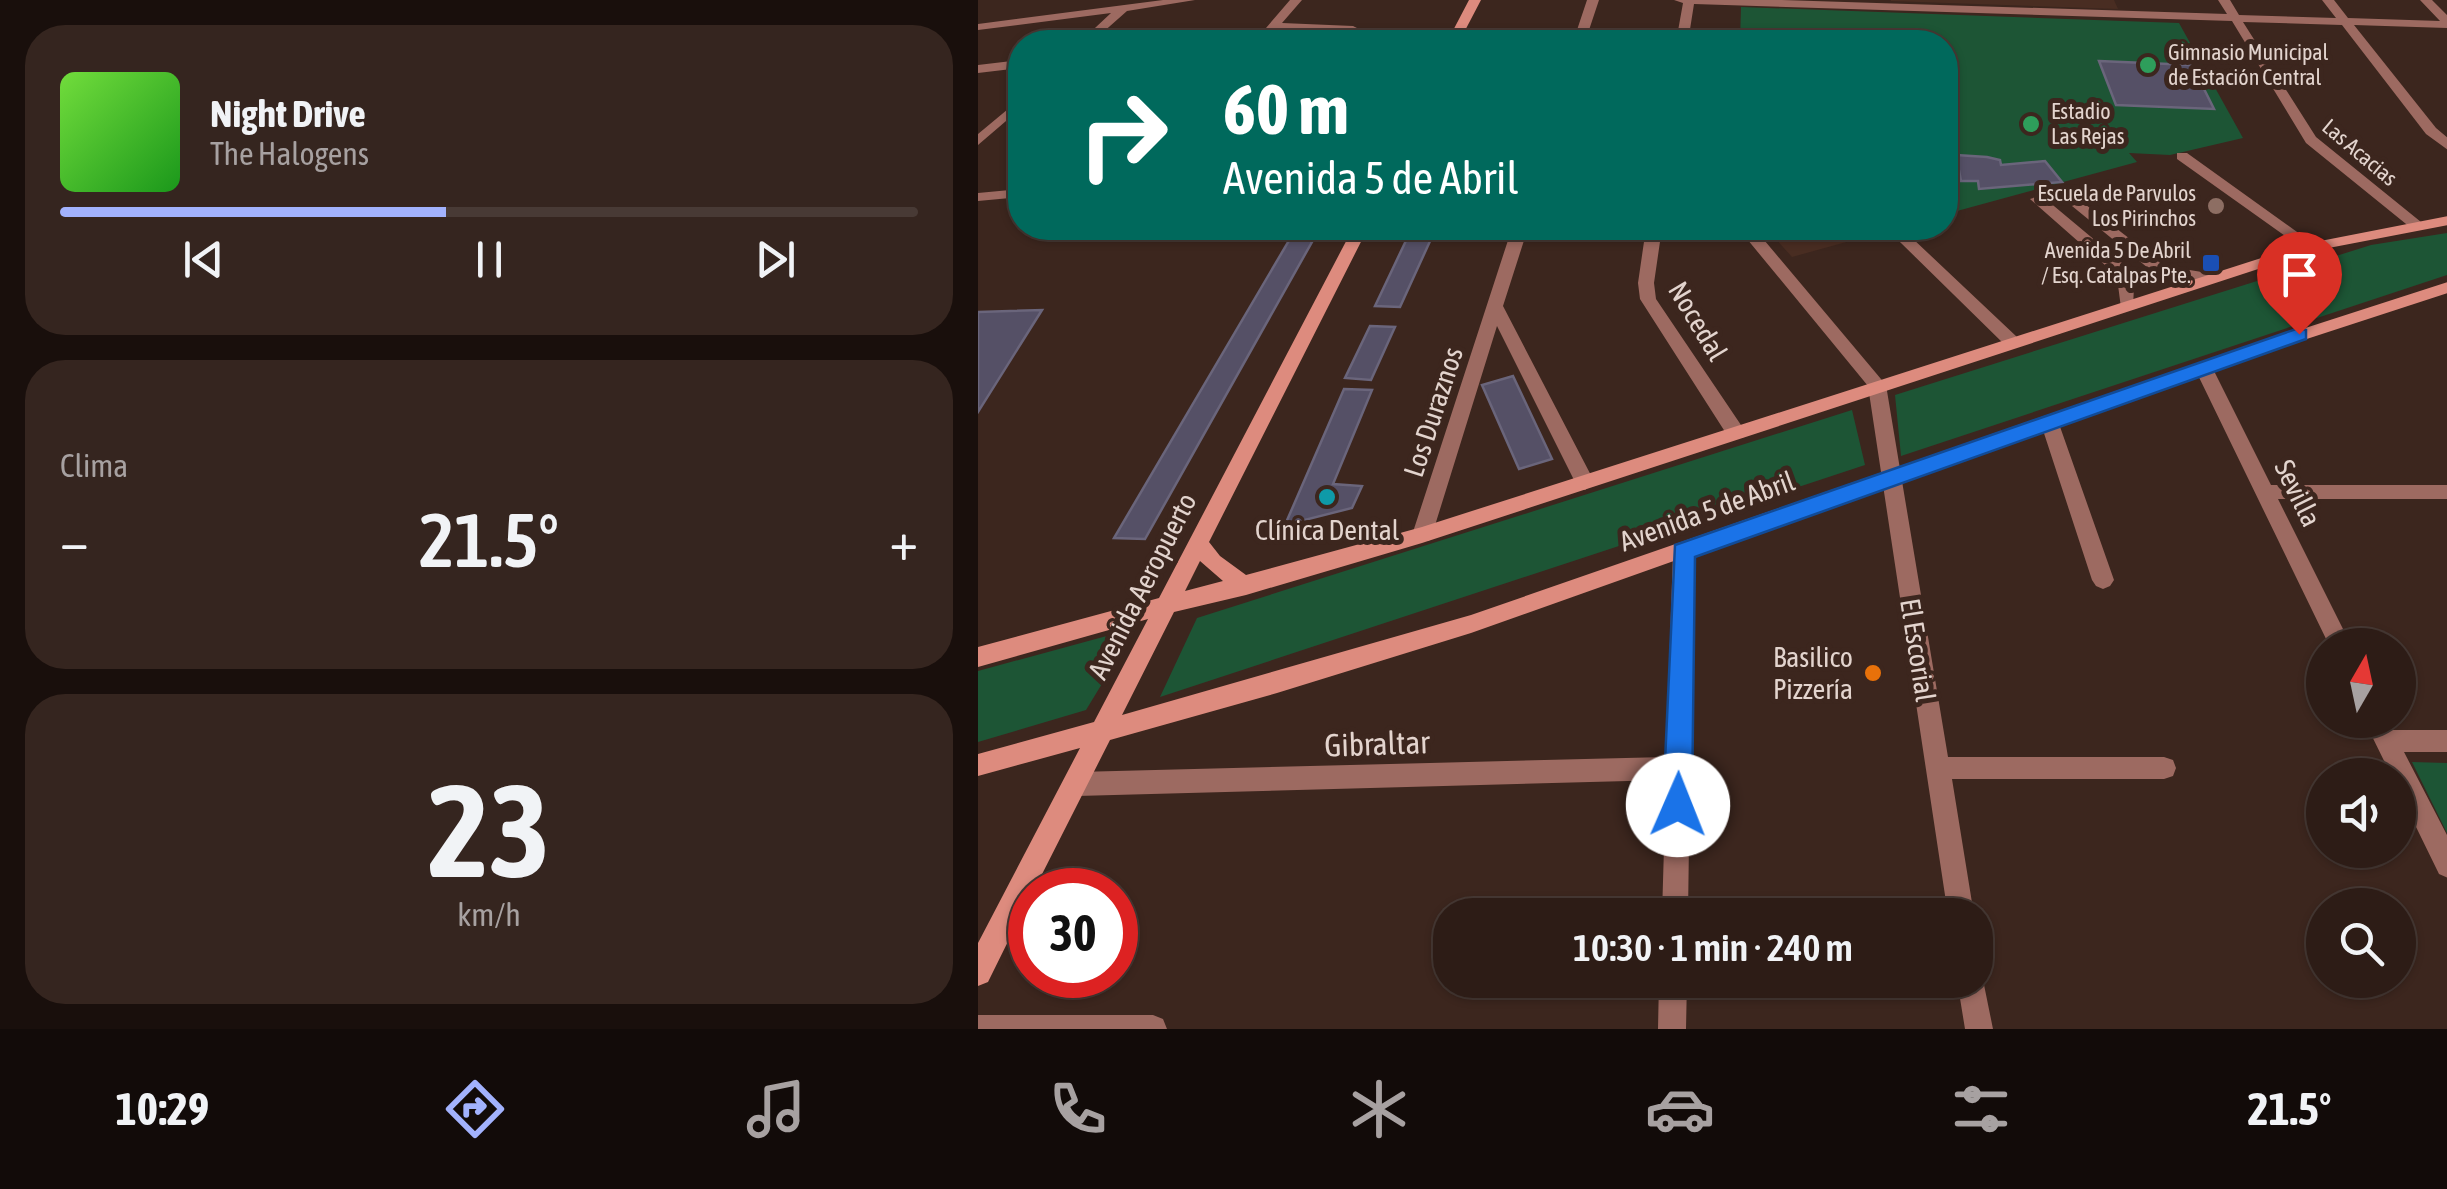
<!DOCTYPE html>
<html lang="es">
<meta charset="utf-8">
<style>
body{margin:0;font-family:"Asap Condensed",sans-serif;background:#35251f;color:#f1f3f6;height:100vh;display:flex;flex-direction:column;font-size:38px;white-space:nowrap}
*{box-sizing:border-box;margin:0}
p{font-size:32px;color:#a7a1a1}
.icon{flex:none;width:55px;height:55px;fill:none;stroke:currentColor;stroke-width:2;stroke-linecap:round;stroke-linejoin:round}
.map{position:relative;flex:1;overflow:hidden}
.panel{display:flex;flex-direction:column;gap:25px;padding:25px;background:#190f0c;width:978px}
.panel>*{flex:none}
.hud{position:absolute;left:30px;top:30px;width:950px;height:210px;border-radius:40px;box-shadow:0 2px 8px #0004,0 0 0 2px #483a35;background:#00695c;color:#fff;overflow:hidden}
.needle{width:65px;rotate:9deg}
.tools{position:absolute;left:1328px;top:628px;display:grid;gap:20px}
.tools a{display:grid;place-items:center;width:110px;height:110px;border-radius:50%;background:#2d1c16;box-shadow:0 2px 8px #0004,0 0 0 2px #483a35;font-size:50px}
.speed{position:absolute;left:30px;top:868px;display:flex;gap:20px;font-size:50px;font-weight:700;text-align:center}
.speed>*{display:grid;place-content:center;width:130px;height:130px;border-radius:50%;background:#2d1c16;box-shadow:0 2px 8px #0004,0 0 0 2px #483a35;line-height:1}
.speed .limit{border:15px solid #d22;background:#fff;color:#111}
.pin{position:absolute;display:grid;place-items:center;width:85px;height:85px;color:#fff;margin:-102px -42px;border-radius:50% 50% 50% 0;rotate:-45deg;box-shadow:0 0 10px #0007}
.pin .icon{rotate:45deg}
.me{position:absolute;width:110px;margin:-55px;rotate:1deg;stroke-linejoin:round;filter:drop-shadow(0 0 8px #0008)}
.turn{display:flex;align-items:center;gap:35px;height:210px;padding:0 50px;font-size:45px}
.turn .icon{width:130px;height:130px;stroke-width:2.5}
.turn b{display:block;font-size:70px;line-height:85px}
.big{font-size:75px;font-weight:600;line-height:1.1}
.panel .widget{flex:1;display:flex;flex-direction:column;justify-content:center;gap:15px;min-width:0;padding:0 35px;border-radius:40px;background:#35251f}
.panel .dial{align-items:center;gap:0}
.dial b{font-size:130px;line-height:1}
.song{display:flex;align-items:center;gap:30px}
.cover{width:120px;height:120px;border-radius:15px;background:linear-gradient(135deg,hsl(100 70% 55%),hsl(120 70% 35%))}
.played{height:10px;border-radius:5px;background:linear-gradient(90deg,#a2b2fd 45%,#483a35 45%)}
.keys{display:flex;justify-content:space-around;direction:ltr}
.heat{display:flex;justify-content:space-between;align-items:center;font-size:55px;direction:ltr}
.trip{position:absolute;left:455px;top:898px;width:560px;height:100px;border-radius:40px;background:#2d1c16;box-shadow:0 2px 8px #0004,0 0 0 2px #483a35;font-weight:600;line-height:100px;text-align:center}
.menu{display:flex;height:160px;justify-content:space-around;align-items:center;background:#120b09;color:#a7a1a1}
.menu .icon{width:70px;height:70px}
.menu .selected{color:#a2b2fd}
.menu b{font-size:45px;color:#f1f3f6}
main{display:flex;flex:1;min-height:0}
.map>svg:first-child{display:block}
.built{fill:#492d22}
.green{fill:#1d5535}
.building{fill:#555066;stroke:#6a657b;stroke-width:2.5}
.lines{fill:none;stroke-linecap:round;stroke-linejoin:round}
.street{fill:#9d6a61;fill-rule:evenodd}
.secondary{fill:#dd8b7e;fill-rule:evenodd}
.route{fill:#1a73e8;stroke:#114b97;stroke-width:2.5}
.leisure-dot{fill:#2e9e5b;stroke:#3c261e;stroke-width:4}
.education-dot{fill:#8d6e63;stroke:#3c261e;stroke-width:4}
.transit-dot{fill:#1a4fb4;stroke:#3c261e;stroke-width:4}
.culture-dot{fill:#0f9aa8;stroke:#3c261e;stroke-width:4}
.food-dot{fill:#e8710a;stroke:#3c261e;stroke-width:4}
.labels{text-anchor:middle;stroke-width:10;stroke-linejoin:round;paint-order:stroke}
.far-poi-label{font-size:22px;fill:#e3d4ce;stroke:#3c261e;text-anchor:start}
.far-street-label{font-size:22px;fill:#e3d4ce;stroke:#3c261e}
.street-label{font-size:28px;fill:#e3d4ce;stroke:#3c261e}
.poi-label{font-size:28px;fill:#e3d4ce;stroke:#3c261e}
.near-street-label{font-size:32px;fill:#e3d4ce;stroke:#3c261e}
</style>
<main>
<section class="panel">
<div class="widget">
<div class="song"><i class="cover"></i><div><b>Night Drive</b><p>The Halogens</p></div></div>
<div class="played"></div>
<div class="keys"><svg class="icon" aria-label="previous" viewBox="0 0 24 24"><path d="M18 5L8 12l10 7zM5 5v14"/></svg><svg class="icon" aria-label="pause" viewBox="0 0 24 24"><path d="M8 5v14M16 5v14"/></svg><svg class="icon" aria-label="next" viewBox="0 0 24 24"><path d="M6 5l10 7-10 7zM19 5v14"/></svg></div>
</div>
<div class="widget"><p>Clima</p>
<div class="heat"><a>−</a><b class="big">21.5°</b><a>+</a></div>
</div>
<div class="widget dial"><b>23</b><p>km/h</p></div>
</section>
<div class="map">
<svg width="1470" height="1029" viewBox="0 0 1470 1029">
<rect width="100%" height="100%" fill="#3c261e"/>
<path class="built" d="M913,0H1136L1140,9L913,1Z
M788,228H919L814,257Z"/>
<path class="green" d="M763,7L1201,23L1265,138L1192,155L1151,153L1159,162L968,214V42H762Z
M1469,233V275L923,456L917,395L1393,245Z
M874,410L887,465L182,697L219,618Z
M158,628L108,710L0,742V671Z
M1434,762L1469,763V833Z"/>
<path class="building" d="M1121,61L1214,65L1236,109L1138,105Z
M978,155L1009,157L1022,160L1023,165L1067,161L1084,182L1001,189L1000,181H983Z
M434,228H458L422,307L397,306Z
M316,232L334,242L167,539L136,538Z
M64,310L0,412V312Z
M392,326L417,327L393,380L367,378Z
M535,376L574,459L541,469L504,385Z
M366,389L394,390L355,484L384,486L374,508L307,525Z"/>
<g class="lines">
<path class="street" d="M185,0H217L149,11L114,42H102L133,13L0,30V24Z
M312,0H324L304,23L375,26L381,29L375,32L299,30L288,42H276Z
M609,0H621L607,42H595Z
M696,0H804L1249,14L1240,0H1252L1261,15L1358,18L1344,0H1356L1370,18L1462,21L1442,0H1454L1470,16V28L1376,25L1458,128L1470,138V150L1448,134L1364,25L1265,22L1338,137L1443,222V228H1433L1328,143L1254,21L716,4L710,42H698L705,3Z
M42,60V68L0,73V65Z
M42,99V109L0,145V134Z
M1199,153H1209L1340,247L1337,250H1327L1199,159Z
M1086,188L1187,266L1230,273L1238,278L1230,283C1205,277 1178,268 1156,286L1155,308H1143L1140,285L1144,280L1052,199ZM1083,197L1170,268L1155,272L1070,201Z
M42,189V197L0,201V193Z
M534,228H550L525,306L617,483L607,490L600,488L519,326L454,535L451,541H437L434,535Z
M668,228H684L676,283L678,299L765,428L767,433L765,438H751L662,299L660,283Z
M760,228H776L908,385L970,757H1186L1195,760L1198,768L1195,776L1186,779H974L996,915H970L890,386Z
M928,235L933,237L1039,337V345H1027L923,243L920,240Z
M1225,361L1234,367L1293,485H1470V499H1300L1373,645H1351L1216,367Z
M1071,415L1080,421L1136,580L1132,586L1125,589L1118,586L1114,580L1062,421Z
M705,544L712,546L715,552L710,915H684L688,780L99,796L90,792L87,784L90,776L99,772L688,757L695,552L698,546Z
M1386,720H1410L1415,730H1470V752H1426L1470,837V878L1461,874L1420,790V775H1413Z
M998,968L1003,970L1015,1029H987L979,980H998Z
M681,980H709L708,1029H680Z
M0,1015H175L185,1019L189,1029H0Z"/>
<path class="secondary" d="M491,0H503L481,42H469Z
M1470,216V225L1335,251L444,543L268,595L196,612L144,715L493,615L1219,363L1470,282V293L1231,371L493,633L299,693L132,740L56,890H52V897L10,982L0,986V943L102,748L0,776V754L116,722L170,619L0,667V647L181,598L375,228H390L231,542L242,556L268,575L444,527L1327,244ZM222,561L245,581L207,591Z"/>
</g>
<path class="route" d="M1321,328L1328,330V339L717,557L714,805L710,814L700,818L689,814L685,805L697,545Z"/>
<g class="leisure-dot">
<circle cx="1170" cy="65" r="10"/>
<circle cx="1053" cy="124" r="10"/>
</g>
<circle class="education-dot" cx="1238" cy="206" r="10"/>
<rect class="transit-dot" x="1223" y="253" width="20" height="20" rx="5"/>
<circle class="culture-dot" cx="349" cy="497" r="10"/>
<circle class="food-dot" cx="895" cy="673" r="10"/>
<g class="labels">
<g class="far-poi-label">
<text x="1190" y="60">Gimnasio Municipal<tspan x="1190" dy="25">de Estación Central</tspan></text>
<text x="1073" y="119">Estadio<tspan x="1073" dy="25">Las Rejas</tspan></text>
<text x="1218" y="201" text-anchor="end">Escuela de Parvulos<tspan x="1218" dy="25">Los Pirinchos</tspan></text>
<text x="1213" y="258" text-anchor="end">Avenida 5 De Abril<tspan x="1213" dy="25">/ Esq. Catalpas Pte.</tspan></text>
</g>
<g class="far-street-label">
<text transform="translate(1382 152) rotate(40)" y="8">Las Acacias</text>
</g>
<g class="street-label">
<text transform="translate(720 321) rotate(59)" y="10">Nocedal</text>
<text transform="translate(455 412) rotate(-72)" y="10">Los Duraznos</text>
<text transform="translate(1320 493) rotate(64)" y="10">Sevilla</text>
<text transform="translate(729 511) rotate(-20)" y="10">Avenida 5 de Abril</text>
<text transform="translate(164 586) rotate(-63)" y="10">Avenida Aeropuerto</text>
<text transform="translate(940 650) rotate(81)" y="10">El Escorial</text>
</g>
<g class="poi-label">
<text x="349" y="540">Clínica Dental</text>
<text x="875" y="667" text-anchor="end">Basilico<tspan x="875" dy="32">Pizzería</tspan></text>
</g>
<g class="near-street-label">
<text transform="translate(399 744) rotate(-2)" y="11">Gibraltar</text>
</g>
</g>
</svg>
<div class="tools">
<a><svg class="needle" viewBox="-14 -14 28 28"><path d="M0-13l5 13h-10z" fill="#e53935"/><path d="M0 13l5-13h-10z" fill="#a7a1a1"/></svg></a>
<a><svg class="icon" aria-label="sound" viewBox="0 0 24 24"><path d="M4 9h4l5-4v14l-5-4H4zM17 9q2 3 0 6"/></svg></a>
<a><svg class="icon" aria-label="search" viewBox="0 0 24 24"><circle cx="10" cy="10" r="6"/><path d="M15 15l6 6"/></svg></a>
</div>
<div class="speed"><div class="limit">30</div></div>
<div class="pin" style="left:1321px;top:334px;background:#d93025"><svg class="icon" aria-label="arrive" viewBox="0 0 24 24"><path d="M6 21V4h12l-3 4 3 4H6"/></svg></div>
<svg class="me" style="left:700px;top:805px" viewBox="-20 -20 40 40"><circle r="19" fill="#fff"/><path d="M0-13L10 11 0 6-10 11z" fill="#1a73e8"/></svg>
<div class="trip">10:30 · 1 min · 240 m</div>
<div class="hud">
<div class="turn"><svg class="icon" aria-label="right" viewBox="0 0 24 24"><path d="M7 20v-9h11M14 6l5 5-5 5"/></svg><div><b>60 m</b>Avenida 5 de Abril</div></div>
</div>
</div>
</main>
<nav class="menu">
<b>10:29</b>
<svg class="icon selected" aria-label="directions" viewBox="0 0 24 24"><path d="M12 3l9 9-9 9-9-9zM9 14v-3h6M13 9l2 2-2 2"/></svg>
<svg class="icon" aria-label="music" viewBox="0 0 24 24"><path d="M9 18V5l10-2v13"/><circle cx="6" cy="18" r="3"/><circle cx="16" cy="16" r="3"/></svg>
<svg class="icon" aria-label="phone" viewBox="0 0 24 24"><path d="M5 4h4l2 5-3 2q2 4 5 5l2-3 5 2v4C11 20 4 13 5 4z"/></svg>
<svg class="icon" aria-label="climate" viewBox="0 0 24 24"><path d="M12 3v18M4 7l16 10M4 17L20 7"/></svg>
<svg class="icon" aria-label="car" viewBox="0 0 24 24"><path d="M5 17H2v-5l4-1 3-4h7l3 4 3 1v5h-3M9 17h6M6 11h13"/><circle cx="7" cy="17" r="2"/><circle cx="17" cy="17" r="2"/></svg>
<svg class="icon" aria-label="filters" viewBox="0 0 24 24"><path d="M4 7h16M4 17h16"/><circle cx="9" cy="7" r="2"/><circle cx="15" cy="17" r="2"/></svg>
<b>21.5°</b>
</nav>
